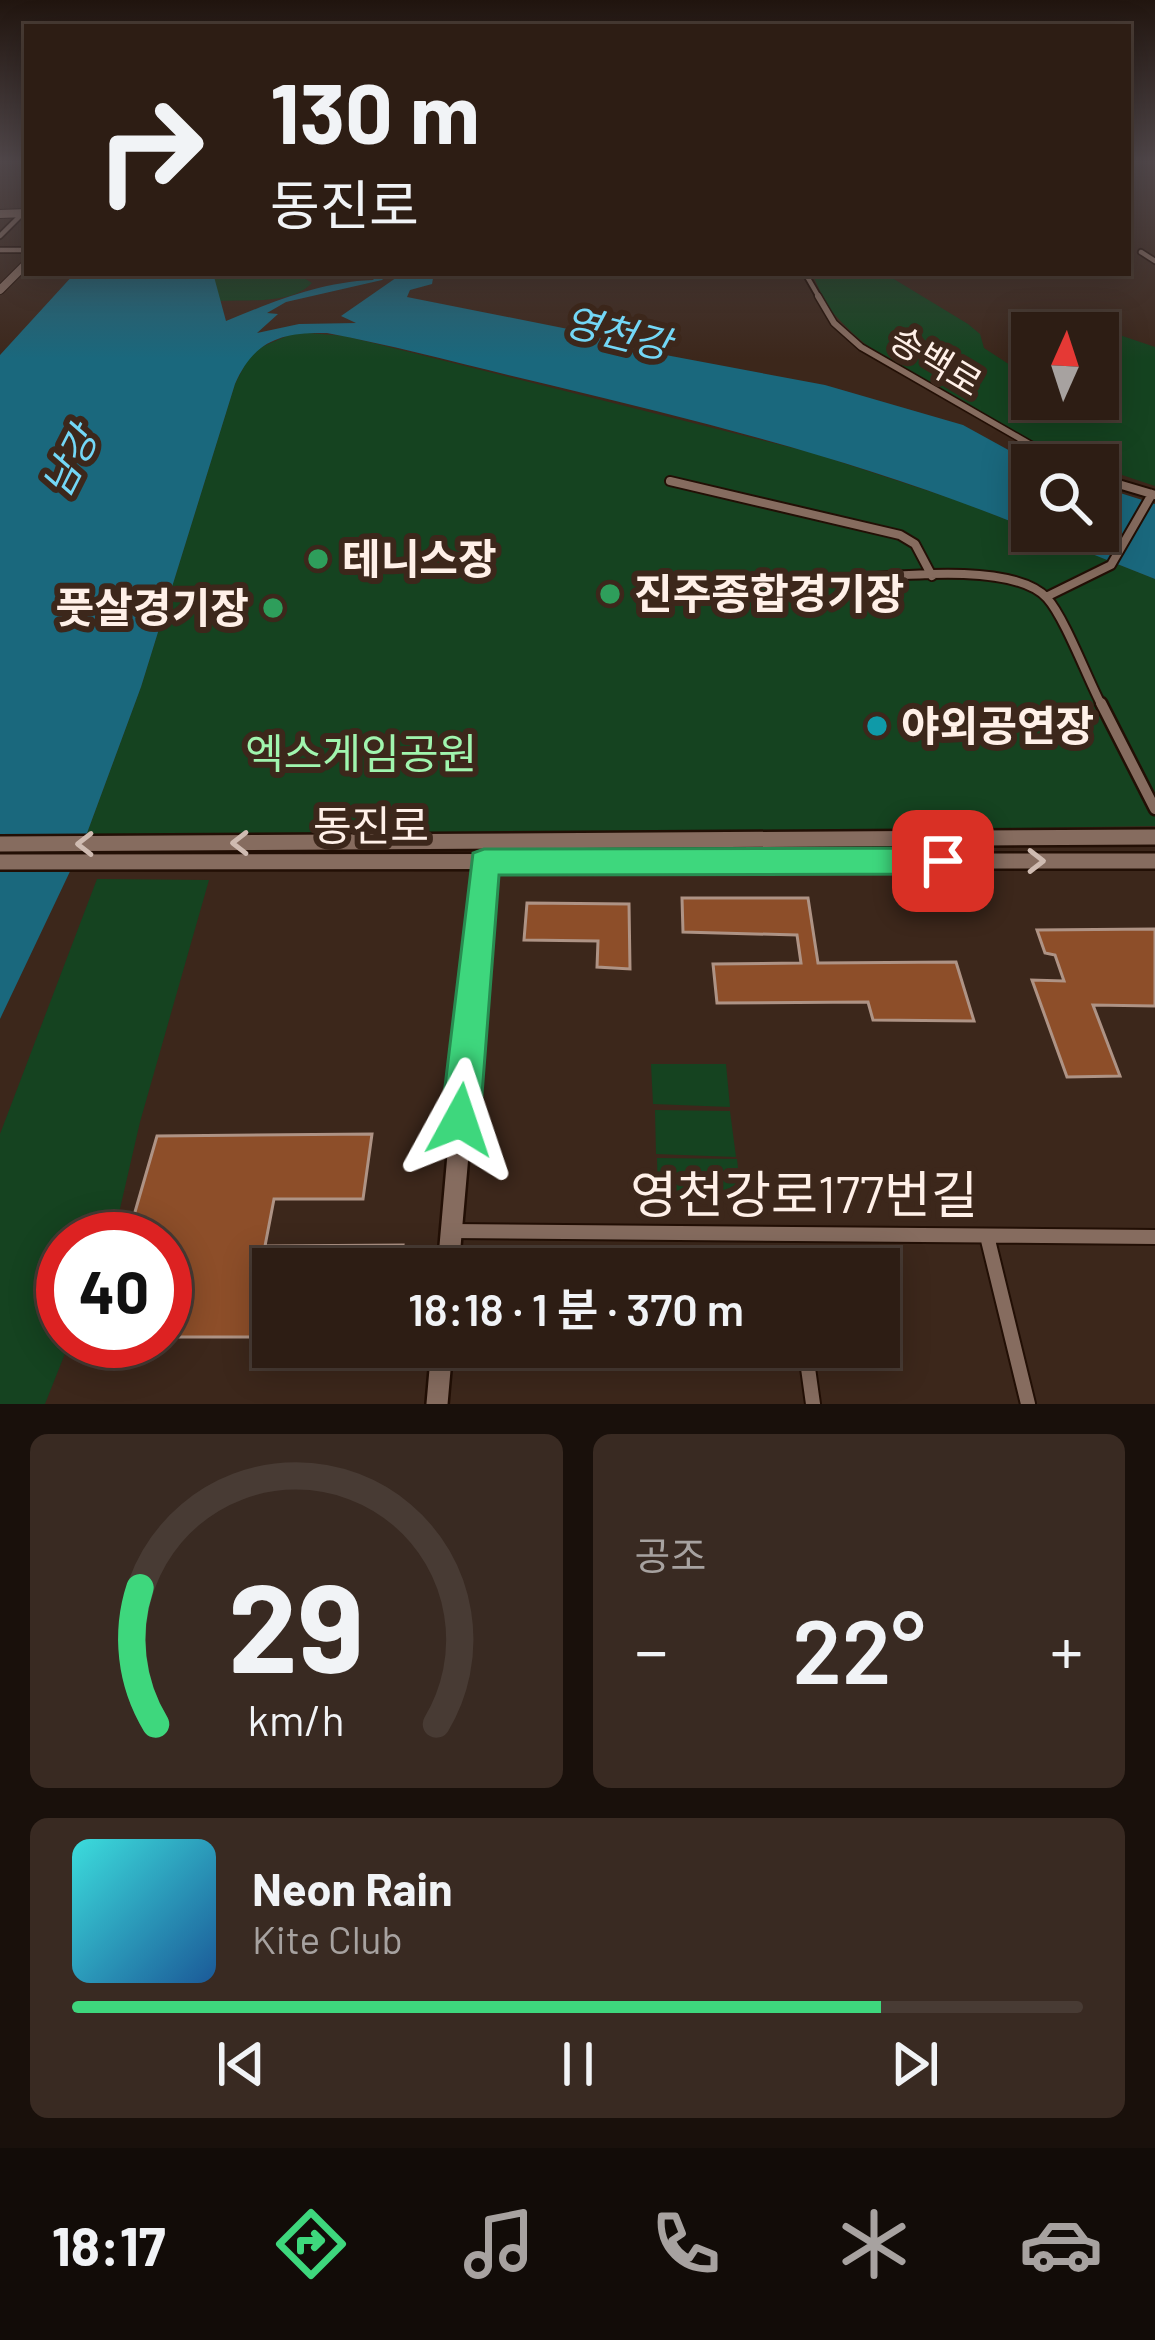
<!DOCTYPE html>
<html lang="ko">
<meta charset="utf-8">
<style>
body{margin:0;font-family:Barlow,"Noto Sans KR",sans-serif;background:#392a22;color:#f1f3f6;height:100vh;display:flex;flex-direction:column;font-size:45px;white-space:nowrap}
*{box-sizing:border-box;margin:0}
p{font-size:39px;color:#a7a2a0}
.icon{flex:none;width:66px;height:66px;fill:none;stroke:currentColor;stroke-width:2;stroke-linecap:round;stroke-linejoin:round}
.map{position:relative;height:1404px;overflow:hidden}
.sheet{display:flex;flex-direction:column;gap:30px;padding:30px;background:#19100b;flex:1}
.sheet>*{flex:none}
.hud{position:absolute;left:24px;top:24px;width:1107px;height:252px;border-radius:0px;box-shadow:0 6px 30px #0003,0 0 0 3px #483b34;background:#2d1d14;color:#f1f3f6;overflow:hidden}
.needle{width:78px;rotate:3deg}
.controls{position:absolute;left:1011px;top:312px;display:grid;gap:24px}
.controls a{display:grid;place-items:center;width:108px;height:108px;border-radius:0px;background:#2d1d14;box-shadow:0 6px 30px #0003,0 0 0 3px #483b34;font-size:60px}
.speed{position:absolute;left:36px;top:1212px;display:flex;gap:24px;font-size:60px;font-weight:700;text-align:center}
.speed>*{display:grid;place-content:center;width:156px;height:156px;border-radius:50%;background:#2d1d14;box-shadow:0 6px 30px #0003,0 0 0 3px #483b34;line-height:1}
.speed .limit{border:18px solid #d22;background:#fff;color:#111}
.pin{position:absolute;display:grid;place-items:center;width:102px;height:102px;color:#fff;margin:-51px;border-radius:24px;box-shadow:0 6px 18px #0006}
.me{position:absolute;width:132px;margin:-66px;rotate:5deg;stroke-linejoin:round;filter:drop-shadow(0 0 9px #0008)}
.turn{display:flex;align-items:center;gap:42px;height:252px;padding:0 48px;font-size:54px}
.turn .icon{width:156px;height:156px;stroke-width:2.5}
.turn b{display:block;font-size:84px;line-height:102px}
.big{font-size:90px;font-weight:600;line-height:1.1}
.sheet .card{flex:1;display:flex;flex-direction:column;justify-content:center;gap:18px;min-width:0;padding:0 42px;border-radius:18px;background:#392a22}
.sheet .dial{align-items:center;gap:0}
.dial svg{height:312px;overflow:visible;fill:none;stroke:#483b34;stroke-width:7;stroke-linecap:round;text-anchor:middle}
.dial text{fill:#f1f3f6;stroke:none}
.song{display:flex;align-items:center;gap:36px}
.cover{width:144px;height:144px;border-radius:18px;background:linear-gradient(135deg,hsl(180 70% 55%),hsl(210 70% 35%))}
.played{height:12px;border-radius:6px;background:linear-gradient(90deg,#3ed77d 80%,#483b34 80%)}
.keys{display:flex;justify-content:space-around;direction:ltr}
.heat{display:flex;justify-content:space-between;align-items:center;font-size:66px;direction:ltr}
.sheet .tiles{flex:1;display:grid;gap:30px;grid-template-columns:1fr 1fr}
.card:last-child{grid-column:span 2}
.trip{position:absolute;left:252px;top:1248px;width:648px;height:120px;border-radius:0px;background:#2d1d14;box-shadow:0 6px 30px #0003,0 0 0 3px #483b34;font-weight:600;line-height:120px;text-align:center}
.tab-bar{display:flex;height:192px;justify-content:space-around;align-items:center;background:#120c08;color:#a7a2a0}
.tab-bar .icon{width:84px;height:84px}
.tab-bar .current{color:#3ed77d}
.tab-bar b{font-size:54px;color:#f1f3f6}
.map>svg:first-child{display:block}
.green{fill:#154320}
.water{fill:#1a687d}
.building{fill:#8d4e29;stroke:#ae9385;stroke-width:3}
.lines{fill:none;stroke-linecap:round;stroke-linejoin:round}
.street-far4-casing{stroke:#220f05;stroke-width:8}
.street-far3-casing{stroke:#220f05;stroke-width:9}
.street-far2-casing{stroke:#220f05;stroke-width:12}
.street-far1-casing{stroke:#220f05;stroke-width:15}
.street-casing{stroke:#220f05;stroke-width:18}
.secondary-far2-casing{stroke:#220f05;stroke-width:10}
.secondary-far1-casing{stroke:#220f05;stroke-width:20}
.secondary-casing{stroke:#220f05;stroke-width:26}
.street-far4{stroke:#866c5f;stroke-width:4.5}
.street-far3{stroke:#866c5f;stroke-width:6}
.street-far2{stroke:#866c5f;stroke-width:8}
.street-far1{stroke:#866c5f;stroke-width:10}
.street{stroke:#866c5f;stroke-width:14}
.secondary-far2{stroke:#866c5f;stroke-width:8}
.secondary-far1{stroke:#866c5f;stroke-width:15}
.secondary{stroke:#866c5f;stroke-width:21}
.oneway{stroke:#cfbbb1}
.route{fill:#3ed77d;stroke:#288c51;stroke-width:3}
.leisure-dot{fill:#2e9e5b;stroke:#3c271b;stroke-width:4.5}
.culture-dot{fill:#0f9aa8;stroke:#3c271b;stroke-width:4.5}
.labels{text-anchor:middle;stroke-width:12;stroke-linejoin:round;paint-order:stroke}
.far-street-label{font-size:36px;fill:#fff0e8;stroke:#3c271b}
.far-water-label{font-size:39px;font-style:italic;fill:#73d7f6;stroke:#3c271b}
.poi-label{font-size:42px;font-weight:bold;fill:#fff0e8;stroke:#3c271b;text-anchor:start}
.park-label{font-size:42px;fill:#a0f5ae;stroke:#3c271b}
.street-label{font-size:42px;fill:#fff0e8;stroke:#3c271b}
.near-street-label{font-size:51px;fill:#fff0e8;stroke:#3c271b}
</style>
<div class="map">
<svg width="1155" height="1404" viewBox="0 0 1155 1404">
<rect width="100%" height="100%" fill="#3c271b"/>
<path class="green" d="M213,273H296L312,283C291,305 248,299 219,301Z
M812,273H884L968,324L980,334L984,348L1010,365L1032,368V399H1098V333H1057L1090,325L1155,347V486C1055,454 907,396 834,314C824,303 818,286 812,273Z
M296,332L345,336L813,453L962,502L1155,579V826L83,844L141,687L235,384L252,351Z
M97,879L209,880L140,1122L116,1226L110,1239H63V1341H70L45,1404H0V1134Z
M651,1064H726L730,1107L653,1104Z
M655,1110L730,1111L736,1157L656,1154Z
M657,1158L737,1159L741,1196L658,1195Z"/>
<path class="water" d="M75,273H213L226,321C275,301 320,282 373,280L379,273H389L382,280L286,302L267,313L278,314L257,333L299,324L356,323L341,316L403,273H434L432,284L410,290L407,297L583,332L655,353L825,385L963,425L1036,465H1032V530C877,466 713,424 550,385C476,368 402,347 327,333C282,332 254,340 235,384L141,687L83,844L0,1019V355Z
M1098,486L1155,504V579L1034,531H1098Z"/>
<path class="building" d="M682,898H808L818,963L956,962L974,1021L873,1020L868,1002L717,1003L713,964L801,963L797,935L683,932Z
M527,903L629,904L630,969L597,967L598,941L524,940Z
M1155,929V1006L1093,1005L1120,1076L1067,1077L1032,980L1064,981L1055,955L1045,953L1037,930Z
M372,1134L363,1199H274L265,1246L403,1245L400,1269H273V1337H165V1236H128L157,1136Z"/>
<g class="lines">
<defs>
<path id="street-far4" d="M0,236L23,213
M0,250H27
M1141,252L1155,261
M805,273L820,299"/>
<path id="street-far3" d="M818,296L834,323L861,347L1066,465"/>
<path id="street-far2" d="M1098,478L1155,495
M670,481L900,535L915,544L932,576
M837,580C885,577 1012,560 1047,598C1065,618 1088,680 1102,706
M1046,597L1111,565L1152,494"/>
<path id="street-far1" d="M1101,703L1155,809"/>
<path id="street" d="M451,1231L1155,1237
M987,1236L1028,1404
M808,1368L813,1404"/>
<path id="secondary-far2" d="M0,214L27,213
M0,290L27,263"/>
<path id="secondary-far1" d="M0,844L1155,837
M0,862L1155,861
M471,1009L484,862"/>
<path id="secondary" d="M448,1269L471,1006
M437,1404L442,1347"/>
</defs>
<use href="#street-far4" class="street-far4-casing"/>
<use href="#street-far3" class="street-far3-casing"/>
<use href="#street-far2" class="street-far2-casing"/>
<use href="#street-far1" class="street-far1-casing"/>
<use href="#street" class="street-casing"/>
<use href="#secondary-far2" class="secondary-far2-casing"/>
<use href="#secondary-far1" class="secondary-far1-casing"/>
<use href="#secondary" class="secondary-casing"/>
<use href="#street-far4" class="street-far4"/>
<use href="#street-far3" class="street-far3"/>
<use href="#street-far2" class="street-far2"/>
<use href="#street-far1" class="street-far1"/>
<use href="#street" class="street"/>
<use href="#secondary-far2" class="secondary-far2"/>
<use href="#secondary-far1" class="secondary-far1"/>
<use href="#secondary" class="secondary"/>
</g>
<defs><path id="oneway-chevron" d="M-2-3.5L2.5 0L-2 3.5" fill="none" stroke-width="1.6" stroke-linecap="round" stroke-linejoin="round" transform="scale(3)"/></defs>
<g class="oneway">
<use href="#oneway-chevron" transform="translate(240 843) rotate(180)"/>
<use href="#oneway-chevron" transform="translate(85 844) rotate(180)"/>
<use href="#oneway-chevron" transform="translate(1036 861)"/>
</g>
<linearGradient id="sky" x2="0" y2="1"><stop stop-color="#21150f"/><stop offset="0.45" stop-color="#50474a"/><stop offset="1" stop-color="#50474a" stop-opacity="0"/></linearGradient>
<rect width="1155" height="359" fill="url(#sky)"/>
<path class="route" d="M943,848L954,852L958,861L954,870L943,874L499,875L480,1120L474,1134L460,1139L447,1134L441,1120L473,853L484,849Z"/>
<g class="leisure-dot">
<circle cx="318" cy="559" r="12"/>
<circle cx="610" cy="594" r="12"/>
<circle cx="273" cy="608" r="12"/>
</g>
<circle class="culture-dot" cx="877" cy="726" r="12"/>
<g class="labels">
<g class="far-street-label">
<text transform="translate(936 361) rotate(31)" y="13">송백로</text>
</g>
<g class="far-water-label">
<text transform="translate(617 333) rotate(14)" y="14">영천강</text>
<text transform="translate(70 462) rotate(-63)" y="14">남강</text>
</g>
<g class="poi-label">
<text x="342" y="574">테니스장</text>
<text x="634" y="609">진주종합경기장</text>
<text x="249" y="623" text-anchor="end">풋살경기장</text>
<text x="901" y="741">야외공연장</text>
</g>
<g class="park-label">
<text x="361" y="769">엑스게임공원</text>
</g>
<g class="street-label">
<text x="371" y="841">동진로</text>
</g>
<g class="near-street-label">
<text x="804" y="1213">영천강로177번길</text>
</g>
</g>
</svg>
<div class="controls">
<a><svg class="needle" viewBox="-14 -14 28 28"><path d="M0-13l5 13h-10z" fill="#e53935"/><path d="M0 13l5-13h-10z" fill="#a7a2a0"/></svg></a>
<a><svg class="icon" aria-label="search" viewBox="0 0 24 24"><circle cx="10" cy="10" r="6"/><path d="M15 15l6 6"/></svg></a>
</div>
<div class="speed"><div class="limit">40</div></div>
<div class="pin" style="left:943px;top:861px;background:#d93025"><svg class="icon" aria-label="arrive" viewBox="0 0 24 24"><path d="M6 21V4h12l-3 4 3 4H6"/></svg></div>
<svg class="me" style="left:460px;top:1120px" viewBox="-20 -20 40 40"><path d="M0-17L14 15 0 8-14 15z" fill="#3ed77d" stroke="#fff" stroke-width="4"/></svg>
<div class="trip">18:18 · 1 분 · 370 m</div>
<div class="hud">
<div class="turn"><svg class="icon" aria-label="right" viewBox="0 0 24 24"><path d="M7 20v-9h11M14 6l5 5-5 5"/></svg><div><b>130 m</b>동진로</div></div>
</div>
</div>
<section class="sheet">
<div class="tiles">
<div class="card dial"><svg viewBox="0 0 100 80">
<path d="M14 69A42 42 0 1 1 86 69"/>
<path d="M14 69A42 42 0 0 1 10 34" stroke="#3ed77d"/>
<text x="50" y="56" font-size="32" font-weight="700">29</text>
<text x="50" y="72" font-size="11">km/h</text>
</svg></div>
<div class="card"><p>공조</p>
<div class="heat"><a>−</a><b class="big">22°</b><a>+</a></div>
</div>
<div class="card">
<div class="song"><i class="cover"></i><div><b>Neon Rain</b><p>Kite Club</p></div></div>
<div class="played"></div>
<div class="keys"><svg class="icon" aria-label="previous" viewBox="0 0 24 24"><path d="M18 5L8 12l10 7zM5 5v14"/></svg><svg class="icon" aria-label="pause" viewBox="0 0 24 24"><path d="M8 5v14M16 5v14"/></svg><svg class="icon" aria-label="next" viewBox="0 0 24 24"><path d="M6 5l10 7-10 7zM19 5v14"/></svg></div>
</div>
</div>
</section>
<nav class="tab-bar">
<b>18:17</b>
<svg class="icon current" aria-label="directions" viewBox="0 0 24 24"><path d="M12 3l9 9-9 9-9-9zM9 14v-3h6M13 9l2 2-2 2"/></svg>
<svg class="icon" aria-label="music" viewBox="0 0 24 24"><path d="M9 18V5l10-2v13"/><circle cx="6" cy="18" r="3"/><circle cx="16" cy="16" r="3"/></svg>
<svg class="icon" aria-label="phone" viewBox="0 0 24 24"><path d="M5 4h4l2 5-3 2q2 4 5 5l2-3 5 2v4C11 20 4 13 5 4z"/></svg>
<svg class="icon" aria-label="climate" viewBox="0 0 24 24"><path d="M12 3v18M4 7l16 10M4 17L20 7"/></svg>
<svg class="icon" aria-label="car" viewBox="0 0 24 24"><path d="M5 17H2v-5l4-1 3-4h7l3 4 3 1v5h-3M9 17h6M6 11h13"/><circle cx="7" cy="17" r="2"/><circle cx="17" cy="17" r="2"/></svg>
</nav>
